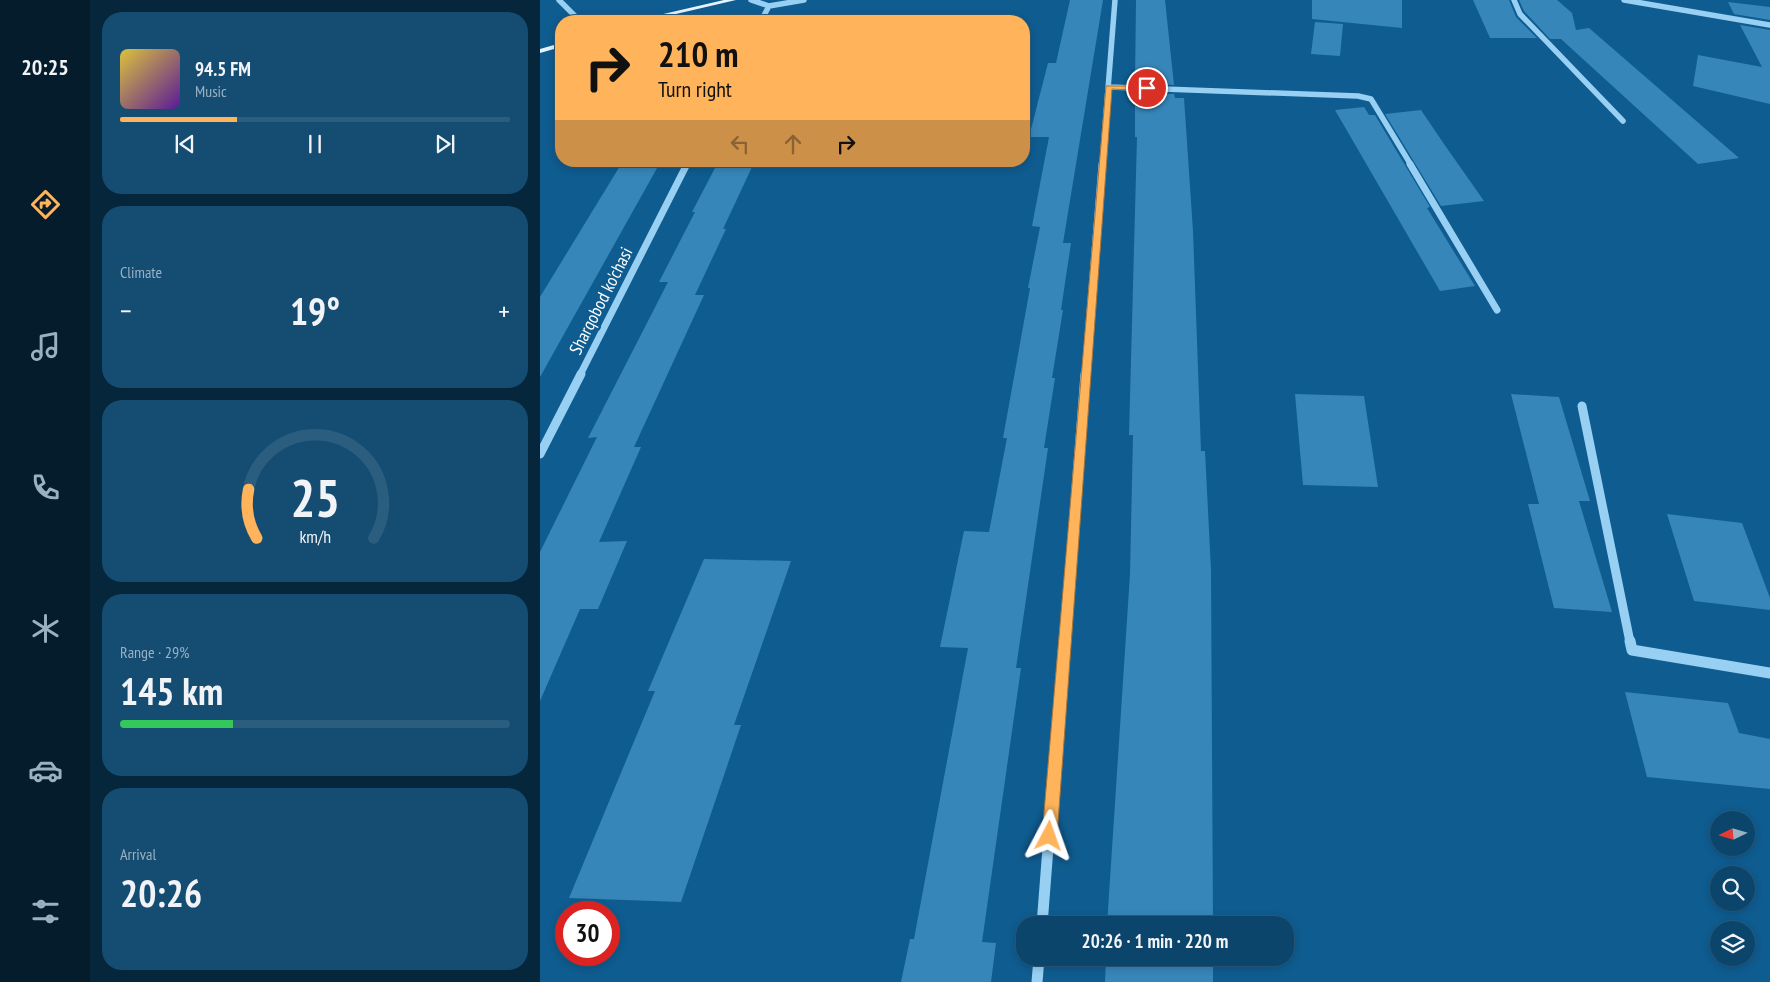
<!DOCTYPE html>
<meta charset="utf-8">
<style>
body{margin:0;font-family:"PT Sans Narrow",sans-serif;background:#144c72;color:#f1f3f6;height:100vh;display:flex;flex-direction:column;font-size:19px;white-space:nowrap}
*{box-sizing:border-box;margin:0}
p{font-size:16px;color:#9ab1c2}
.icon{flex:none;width:28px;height:28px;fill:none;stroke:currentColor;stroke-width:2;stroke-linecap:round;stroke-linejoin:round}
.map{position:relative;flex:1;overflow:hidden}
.details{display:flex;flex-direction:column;gap:12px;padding:12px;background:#06263b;width:450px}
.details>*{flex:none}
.hud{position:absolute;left:15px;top:15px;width:475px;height:152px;border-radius:20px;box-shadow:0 2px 8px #0003,0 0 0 1px #2b5d7f;background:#ffb45b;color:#111;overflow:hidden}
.needle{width:32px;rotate:265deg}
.fabs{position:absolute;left:1170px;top:811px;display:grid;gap:10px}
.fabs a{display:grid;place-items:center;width:45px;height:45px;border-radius:50%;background:#0b456c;box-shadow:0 2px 8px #0003,0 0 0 1px #2b5d7f;font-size:25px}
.speed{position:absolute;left:15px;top:901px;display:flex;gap:10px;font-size:25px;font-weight:700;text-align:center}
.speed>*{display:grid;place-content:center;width:65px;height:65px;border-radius:50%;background:#0b456c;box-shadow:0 2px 8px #0003,0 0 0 1px #2b5d7f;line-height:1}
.speed .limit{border:8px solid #d22;background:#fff;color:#111}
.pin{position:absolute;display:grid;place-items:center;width:42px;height:42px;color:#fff;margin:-21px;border:2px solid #fff;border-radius:50%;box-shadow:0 1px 5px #0007}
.me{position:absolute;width:55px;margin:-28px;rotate:4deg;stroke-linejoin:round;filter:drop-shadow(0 0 4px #0008)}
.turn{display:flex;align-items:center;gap:18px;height:105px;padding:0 20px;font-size:22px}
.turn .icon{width:65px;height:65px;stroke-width:2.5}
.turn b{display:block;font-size:35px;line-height:42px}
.lanes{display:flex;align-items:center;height:48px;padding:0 20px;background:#0003;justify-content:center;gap:25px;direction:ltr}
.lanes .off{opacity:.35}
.big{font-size:38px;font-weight:700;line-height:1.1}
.details .tile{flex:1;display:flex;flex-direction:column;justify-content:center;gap:8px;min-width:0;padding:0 18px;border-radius:20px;background:#144c72}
.details .dial{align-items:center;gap:0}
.dial svg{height:130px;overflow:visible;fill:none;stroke:#2b5d7f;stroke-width:7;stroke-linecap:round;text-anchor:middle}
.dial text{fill:#f1f3f6;stroke:none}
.song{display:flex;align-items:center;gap:15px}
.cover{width:60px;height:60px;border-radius:8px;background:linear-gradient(135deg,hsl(50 70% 55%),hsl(270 70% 35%))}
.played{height:5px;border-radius:2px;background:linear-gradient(90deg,#ffb45b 30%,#2b5d7f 30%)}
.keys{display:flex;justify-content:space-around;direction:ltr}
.heat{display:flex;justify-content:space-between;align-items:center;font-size:28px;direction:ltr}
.charge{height:8px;border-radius:4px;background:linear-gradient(90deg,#34c759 29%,#2b5d7f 0)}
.trip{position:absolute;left:476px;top:916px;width:278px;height:50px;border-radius:20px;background:#0b456c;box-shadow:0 2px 8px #0003,0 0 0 1px #2b5d7f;font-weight:700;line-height:50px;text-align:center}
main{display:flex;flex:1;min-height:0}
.dock{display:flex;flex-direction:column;width:90px;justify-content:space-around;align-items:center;background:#041c2b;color:#9ab1c2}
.dock .icon{width:35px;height:35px}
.dock .selected{color:#ffb45b}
.dock b{font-size:22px;color:#f1f3f6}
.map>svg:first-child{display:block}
.building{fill:#3786b9}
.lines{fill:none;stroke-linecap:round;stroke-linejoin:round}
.minor-far3{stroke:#98d0f4;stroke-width:5.5}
.minor-far2{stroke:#98d0f4;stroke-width:7}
.minor-far1{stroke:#98d0f4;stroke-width:9}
.minor{stroke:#98d0f4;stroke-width:11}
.major{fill:#e5f3ff;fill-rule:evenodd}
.route{fill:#ffb45b;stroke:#a6753b}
.labels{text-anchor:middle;stroke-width:5;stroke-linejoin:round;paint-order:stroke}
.street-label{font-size:18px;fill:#fff;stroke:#0f5c90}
</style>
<main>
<nav class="dock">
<b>20:25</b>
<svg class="icon selected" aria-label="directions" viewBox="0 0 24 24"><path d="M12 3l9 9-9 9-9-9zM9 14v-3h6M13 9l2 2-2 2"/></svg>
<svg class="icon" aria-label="music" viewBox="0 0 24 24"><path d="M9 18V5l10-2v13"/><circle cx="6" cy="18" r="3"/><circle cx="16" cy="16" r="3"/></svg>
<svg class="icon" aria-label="phone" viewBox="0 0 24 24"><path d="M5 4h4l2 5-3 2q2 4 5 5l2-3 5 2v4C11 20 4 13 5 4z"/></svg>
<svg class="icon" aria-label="climate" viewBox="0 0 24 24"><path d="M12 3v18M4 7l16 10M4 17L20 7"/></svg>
<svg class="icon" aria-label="car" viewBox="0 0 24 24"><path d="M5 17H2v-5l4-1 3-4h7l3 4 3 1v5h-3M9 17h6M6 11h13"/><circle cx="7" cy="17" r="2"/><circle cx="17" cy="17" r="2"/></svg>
<svg class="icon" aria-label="filters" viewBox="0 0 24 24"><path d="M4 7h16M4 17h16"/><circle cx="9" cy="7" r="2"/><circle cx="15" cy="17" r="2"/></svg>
</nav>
<section class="details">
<div class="tile">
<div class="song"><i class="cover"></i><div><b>94.5 FM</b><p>Music</p></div></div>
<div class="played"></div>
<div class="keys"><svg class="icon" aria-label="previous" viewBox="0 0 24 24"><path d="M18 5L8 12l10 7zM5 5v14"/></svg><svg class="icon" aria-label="pause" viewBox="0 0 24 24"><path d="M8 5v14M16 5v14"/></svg><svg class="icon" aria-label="next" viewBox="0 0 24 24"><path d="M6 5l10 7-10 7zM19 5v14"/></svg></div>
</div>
<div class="tile"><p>Climate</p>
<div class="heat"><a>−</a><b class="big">19°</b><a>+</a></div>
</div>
<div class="tile dial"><svg viewBox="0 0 100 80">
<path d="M14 69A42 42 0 1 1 86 69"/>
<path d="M14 69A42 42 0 0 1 9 39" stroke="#ffb45b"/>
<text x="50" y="56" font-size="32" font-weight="700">25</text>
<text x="50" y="72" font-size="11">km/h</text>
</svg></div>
<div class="tile"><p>Range · 29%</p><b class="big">145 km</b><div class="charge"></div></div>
<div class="tile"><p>Arrival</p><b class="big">20:26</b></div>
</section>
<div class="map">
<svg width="1230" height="982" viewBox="0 0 1230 982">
<rect width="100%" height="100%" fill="#0f5c90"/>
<path class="building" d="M530,0H563L523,243H531L521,310H523L512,378H515L504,448H508L476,668H481L442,942L456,943L451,982H361L370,939H374L428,648L400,647L424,531L449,532L467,438H463L490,288H488L500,227L492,226L509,137H489L508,63H516Z
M596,0H625L634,85L595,83Z
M772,0H862V28L772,19Z
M933,0H969L976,17L997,38H950Z
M979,0H1017L1032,13L1036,30L1049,28L1199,158L1158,164L1021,39H1010L984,11Z
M1188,2L1230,7V20L1194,14Z
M775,22L803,24L800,56L771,54Z
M1200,25L1230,30V104L1153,86L1158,55L1222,67Z
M595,93L634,94L635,98H644L653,231L661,451H665L671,570L673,925H567L590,574L593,435H589L597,137H595Z
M824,107L829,115H835L890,207L887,208L935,286L900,291L795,110Z
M881,110L904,144L944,201L901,206L845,114Z
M83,161H121L0,377V297Z
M212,167L183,229H186L155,295H164L94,447H101L59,542L87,541L58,609H40L0,701V552L57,437L48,438L128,282H119L155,212H152L175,168Z
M755,394L824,396L838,487L763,485Z
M971,394L1019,397L1050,501H1039L1072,612L1014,608L988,504H999Z
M1127,514L1202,523L1230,598V610L1154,601Z
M164,559L251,561L194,725H201L141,902L29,898L115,691H108Z
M1085,692L1188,703L1199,733L1230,739V789L1107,777Z
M566,958H673V982H565Z"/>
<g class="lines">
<path class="minor-far3" d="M19,0L40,21
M211,0L229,6L264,0
M974,0L980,14L1083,121
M1084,0L1230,25
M221,21L229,6
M569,87L818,96L831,99L871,165
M147,165L149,161
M562,165L575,0"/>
<path class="minor-far2" d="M870,164L957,310
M40,375L147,164
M545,375L562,164"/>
<path class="minor-far1" d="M1042,406L1090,642
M0,454L41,374
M524,642L545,374"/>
<path class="minor" d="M1090,641L1092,650L1230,673
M502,925L524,641
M497,982L499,958"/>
<path class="major" d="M184,0H196L106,21H93Z
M21,43V47L0,53V49Z"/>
</g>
<path class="route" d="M566,86H607L611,88L607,91L572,89L517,836L515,842L509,844L504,842L502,836Z"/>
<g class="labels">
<g class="street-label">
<text transform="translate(61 301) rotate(-63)" y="6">Sharqobod ko'chasi</text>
</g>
</g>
</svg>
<div class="fabs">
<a><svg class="needle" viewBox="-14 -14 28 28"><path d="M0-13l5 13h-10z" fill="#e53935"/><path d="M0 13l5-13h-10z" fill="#9ab1c2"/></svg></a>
<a><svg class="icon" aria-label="search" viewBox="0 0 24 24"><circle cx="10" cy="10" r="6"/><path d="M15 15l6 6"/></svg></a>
<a><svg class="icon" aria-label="layers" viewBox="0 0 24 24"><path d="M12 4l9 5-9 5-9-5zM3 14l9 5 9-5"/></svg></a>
</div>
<div class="speed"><div class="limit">30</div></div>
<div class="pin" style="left:607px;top:88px;background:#d93025"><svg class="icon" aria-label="arrive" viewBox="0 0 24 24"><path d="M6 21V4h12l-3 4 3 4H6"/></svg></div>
<svg class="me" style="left:509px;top:836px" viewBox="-20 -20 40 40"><path d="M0-17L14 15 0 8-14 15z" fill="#ffb45b" stroke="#fff" stroke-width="4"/></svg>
<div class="trip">20:26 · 1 min · 220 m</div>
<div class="hud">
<div class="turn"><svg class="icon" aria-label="right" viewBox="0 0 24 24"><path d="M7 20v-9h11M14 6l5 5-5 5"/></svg><div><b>210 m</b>Turn right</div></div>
<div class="lanes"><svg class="icon off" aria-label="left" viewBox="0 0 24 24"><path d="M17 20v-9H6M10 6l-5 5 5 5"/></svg><svg class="icon off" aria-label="ahead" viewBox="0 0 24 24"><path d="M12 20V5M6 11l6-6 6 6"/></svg><svg class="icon" aria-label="right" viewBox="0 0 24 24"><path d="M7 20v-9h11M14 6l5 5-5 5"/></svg></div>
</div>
</div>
</main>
